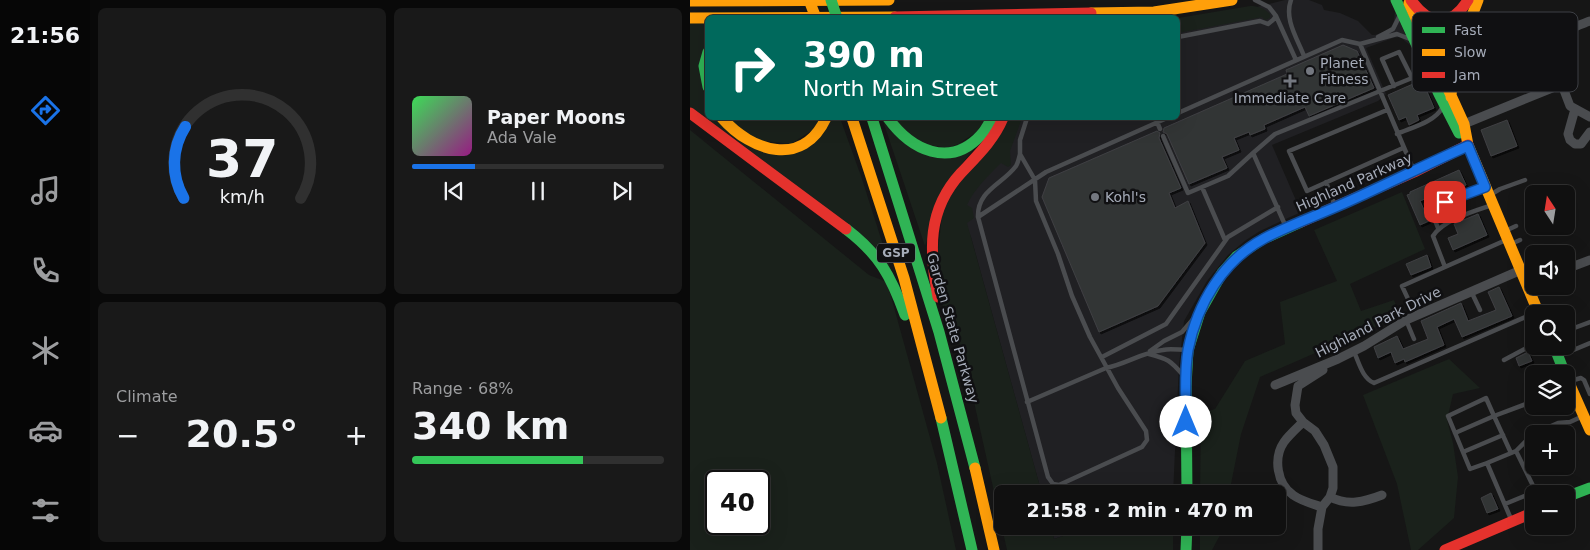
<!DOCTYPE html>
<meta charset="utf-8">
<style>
body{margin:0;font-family:"DejaVu Sans",sans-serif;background:#191919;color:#f1f3f6;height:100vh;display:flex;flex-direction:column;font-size:19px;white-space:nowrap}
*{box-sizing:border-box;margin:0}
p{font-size:16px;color:#9c9d9f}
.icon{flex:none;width:28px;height:28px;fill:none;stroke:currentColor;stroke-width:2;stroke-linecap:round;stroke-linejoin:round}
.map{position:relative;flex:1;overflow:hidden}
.drawer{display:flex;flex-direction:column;gap:8px;padding:8px;background:#090909;width:600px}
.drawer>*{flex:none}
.guide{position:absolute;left:15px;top:15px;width:475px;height:105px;border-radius:8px;box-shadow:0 5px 20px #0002,0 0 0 1px #303030;background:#00695c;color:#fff;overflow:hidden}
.needle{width:32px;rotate:348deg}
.fabs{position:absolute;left:835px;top:185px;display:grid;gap:10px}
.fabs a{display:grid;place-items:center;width:50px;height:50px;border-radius:8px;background:#101010;box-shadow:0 5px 20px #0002,0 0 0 1px #303030;font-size:25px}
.speed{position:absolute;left:15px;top:470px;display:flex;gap:10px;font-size:25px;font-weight:700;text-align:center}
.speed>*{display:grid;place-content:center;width:65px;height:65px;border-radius:50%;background:#101010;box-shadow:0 5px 20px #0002,0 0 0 1px #303030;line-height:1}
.speed .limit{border:2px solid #111;border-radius:8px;background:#fff;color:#111}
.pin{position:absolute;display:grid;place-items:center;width:42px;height:42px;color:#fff;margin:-21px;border-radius:10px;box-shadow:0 2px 8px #0006}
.me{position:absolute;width:55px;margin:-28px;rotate:0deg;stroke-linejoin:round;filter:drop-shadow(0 0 4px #0008)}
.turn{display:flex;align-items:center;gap:18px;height:105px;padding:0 15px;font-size:22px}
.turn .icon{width:65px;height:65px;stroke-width:2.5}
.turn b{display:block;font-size:35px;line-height:42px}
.big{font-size:38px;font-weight:700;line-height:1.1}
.drawer .card{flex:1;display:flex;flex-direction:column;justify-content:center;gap:8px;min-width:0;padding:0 18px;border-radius:8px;background:#191919}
.drawer .dial{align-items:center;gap:0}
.dial svg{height:130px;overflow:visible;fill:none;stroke:#303030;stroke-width:7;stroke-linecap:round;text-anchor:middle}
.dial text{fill:#f1f3f6;stroke:none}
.song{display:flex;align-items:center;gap:15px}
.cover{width:60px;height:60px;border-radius:8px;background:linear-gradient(135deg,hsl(130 70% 55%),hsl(310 70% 35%))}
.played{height:5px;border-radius:2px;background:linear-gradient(90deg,#1a73e8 25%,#303030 25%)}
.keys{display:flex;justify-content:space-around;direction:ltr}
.heat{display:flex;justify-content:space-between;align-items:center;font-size:28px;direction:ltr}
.charge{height:8px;border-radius:4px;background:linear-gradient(90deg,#34c759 68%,#303030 0)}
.drawer .tiles{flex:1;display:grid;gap:8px;grid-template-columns:repeat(2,1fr)}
.trip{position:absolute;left:304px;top:485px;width:292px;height:50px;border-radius:8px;background:#101010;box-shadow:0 5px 20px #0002,0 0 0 1px #303030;font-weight:700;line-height:50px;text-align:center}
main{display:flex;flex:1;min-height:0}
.menu{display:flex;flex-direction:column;width:90px;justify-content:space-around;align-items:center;background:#060606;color:#9c9d9f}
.menu .icon{width:35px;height:35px}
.menu .on{color:#1a73e8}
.menu b{font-size:22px;color:#f1f3f6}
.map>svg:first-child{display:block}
.built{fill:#202023}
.green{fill:#1a211b;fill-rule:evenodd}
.building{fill:#333436;stroke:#3f4043;filter:url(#shadow)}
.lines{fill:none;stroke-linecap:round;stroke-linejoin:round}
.lane{stroke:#4a4c4f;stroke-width:4.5}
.street{stroke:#4a4c4f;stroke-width:9}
.fast{stroke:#30b455;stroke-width:11}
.slow{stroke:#ff9f0a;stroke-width:11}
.jam{stroke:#e5322d;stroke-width:11}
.fast-bridge{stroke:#30b455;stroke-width:11}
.slow-bridge{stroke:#ff9f0a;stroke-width:11}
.route-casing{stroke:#114b97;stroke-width:12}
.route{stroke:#1a73e8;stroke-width:9}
.poi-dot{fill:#747880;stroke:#101012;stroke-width:2}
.labels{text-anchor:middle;stroke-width:5;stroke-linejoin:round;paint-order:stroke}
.shield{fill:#101012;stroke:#797d87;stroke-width:1}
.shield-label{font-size:12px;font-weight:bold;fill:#a6acb9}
.poi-label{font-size:14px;fill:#a6acb9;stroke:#101012;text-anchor:start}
.street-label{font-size:14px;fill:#a6acb9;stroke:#101012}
.key{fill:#101012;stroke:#3d3f44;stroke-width:1}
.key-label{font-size:14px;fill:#a6acb9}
</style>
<main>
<nav class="menu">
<b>21:56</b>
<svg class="icon on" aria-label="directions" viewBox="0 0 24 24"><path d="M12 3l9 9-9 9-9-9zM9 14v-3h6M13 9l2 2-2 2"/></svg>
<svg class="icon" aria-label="music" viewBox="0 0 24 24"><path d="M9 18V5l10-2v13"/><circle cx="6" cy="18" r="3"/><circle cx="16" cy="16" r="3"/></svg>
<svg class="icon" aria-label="phone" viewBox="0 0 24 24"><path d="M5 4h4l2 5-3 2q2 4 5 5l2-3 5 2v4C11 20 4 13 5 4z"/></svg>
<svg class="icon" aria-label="climate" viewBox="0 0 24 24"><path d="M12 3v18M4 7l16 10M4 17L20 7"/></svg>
<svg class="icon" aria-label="car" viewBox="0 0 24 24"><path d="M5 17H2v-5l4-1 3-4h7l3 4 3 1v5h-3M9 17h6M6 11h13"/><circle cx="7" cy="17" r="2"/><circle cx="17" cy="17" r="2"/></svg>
<svg class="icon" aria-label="filters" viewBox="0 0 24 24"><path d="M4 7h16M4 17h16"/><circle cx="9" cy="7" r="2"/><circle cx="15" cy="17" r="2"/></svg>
</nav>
<section class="drawer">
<div class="tiles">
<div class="card dial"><svg viewBox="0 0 100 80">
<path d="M14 69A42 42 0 1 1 86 69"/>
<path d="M14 69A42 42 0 0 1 15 25" stroke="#1a73e8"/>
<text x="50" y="56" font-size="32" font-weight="700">37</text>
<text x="50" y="72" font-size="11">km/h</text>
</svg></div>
<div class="card">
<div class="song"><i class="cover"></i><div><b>Paper Moons</b><p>Ada Vale</p></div></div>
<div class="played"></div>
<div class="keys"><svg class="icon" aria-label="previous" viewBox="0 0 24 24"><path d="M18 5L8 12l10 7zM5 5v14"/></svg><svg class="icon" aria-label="pause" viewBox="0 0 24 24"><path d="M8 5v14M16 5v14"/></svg><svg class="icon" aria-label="next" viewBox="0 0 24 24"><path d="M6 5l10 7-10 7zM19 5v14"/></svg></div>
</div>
<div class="card"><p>Climate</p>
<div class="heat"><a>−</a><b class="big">20.5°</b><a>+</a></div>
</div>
<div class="card"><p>Range · 68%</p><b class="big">340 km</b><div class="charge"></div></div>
</div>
</section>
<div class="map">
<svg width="900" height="550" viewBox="0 0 900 550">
<defs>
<filter id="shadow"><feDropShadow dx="2" dy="2" stdDeviation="0" flood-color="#0009"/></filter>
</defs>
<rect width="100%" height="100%" fill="#161616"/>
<path class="built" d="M595,0H619L632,5L634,10L650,13L668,21L682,35H685L696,31L702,26L704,21L705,11L720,45L710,37L703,38L676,48L696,94L688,101L582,145L611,212L570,231L556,240L538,255L517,281L494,321L489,365L483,494H352L281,237L266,201L324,118H488V20L567,7Z
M361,526H403L364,539Z"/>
<path class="green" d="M560,6C568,6 574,8 580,14V18L575,20L572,17L488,33V18Z
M0,23H17V43L15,47L12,86L17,101L18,118H27L98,154L140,118H150L171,176L202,273L0,107Z
M38,118H131L127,127L101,144L65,140Z
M192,118L249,156L309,118L258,181L235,246Z
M202,118H297L283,137L259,148L231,144Z
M317,118H332L320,151L321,165L318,167L311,163C298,176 285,188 277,205L282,208L284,218L277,223L352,494H312V526H361L364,539L403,526H483V550H317L272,348L264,334L259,309L255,317L246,269L253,206Z
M0,130L179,275L197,282L247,463L266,550H0ZM26,481H69V524H26Z
M712,192L735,249L660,284L671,311L704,300L710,316L570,377L551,434L539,494H510L511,413L525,409L555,361L595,344L590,302L647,281L624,230Z
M759,359L790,388L763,394L757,420L763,443L768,477L764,518L728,550H721L707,484L673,395Z
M510,526H535L522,550H510Z"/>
<path class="building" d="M653,45L667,51L684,88L619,116L615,107L574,125L575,129L560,135L559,132L544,138L549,150L532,157L537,168L499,184L477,134L473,132L474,128L597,74L596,70Z
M732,80L744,108L727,115L729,120L719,125L716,117L709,120L698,95Z
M817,120L827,146L801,156L791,130Z
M467,131L470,133L469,138L491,188L479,193L485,208L498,201L515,243L468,306L409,332L352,197L359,178Z
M769,170L776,185L766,189L765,186L730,201L739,221L730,225L717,195L720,194V192Z
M788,214L797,235L763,250L758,238L768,234L764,224Z
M737,255L741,267L721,275L716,264Z
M809,287L822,316L772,337L764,319L747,327L754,345L715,362L714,359L705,363L701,352L688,358L684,347L707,336L713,349L738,339L731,321L771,303L778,321L806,310L798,292Z
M838,352L842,361L829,366L826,358Z
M801,493L808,509L797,513L791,498Z"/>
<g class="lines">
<path class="lane" d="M565,0L579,7L586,16L606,60
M601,0C594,19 607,38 614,56
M488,37L570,21L578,24L583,20L586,16
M688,37L703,29L710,15
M670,44L724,171
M697,110L599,151L617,191L713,148
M488,113L652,40L670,44L707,34L720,39
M467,122L470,129
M707,134C720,128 745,122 752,108
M473,136L498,193L538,176L563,153
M330,154C329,158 328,163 326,166C313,184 287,190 288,217L358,477L363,484L369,485L452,447L457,440L456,431L428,388L400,337L382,296L368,254L346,201L345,180L330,154V140L337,118
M636,182L645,206
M512,187L535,240
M800,195L810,189L835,180
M288,217L356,172L477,118
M596,227L563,153L585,134L722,78L709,52L692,59L704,86
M748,228L740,208L794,187
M815,231L826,226
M821,244L830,240
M755,267L743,236C753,220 784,211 802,205
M781,291L790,310
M719,301L712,286L816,240
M716,320L724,339
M876,331L900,322
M460,351L474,341L492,332L504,318
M664,352C669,362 672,378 684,383L847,312
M459,354C478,359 480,360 493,375
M869,356L900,343
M412,357L476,324L538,237L588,207
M814,360L844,344
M880,381L891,378L894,380L900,394
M337,402L416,368C436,364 453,352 473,350C480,348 489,350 497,350
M765,433L804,416L821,453
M826,451L847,494
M773,452L813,435
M797,463L826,451L843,434L868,423L880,422L893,416
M815,504L844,492
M821,519L797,463L780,469L758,416L796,398L804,416L844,401"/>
<path class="street" d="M900,21C884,27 876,28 869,45C866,52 863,56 864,64L880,106L900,117
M863,57C852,51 840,41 840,28L849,24L874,34
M885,109L878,134L880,140L885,144H891L900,132
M774,124L872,84
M876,269L900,260
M585,385L648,359L674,346L716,320L831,270
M613,422C607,428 599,435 594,442C583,458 587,484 603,495C611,501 623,504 632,507
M640,497C658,506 674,502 692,495
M628,550V529L632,507L640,497L643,488V467L634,445L625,431L613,422L606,413L605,405L608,386L633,370"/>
<path class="fast" d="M706,0L749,94L769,133
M18,52L14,66L18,87
M182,118L249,332L285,468
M198,118C221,150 260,169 291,135C296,130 299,123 302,118
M156,229C189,254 201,276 215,315
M864,346L875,374
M251,418L282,550
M497,494L496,386L498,350L510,312L532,273L547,256L573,239L611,222
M876,497L900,488
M496,550L497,526"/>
<path class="slow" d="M0,1L199,0
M719,3L774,124L778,145L849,314
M401,13L464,12L542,0
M0,18L205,17
M761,97L763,65L788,0
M32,118C62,152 113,168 136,118
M162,118L214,278L251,418
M876,376L900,430
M285,468L304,550"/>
<path class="jam" d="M721,0C739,26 761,28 778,0
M205,17L401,13
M0,113L156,229
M611,222L724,172L778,145
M248,297C239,251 237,210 271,173C287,156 304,140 313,118
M755,550L844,512"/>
<path class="fast-bridge" d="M141,0L147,18"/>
<path class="slow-bridge" d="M119,0L126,18"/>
</g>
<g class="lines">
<defs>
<path id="route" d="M496,422C496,399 494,373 498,350C507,304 533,260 575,238C598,226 623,217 648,206C692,187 734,165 778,146L795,187L755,202"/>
</defs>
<use href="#route" class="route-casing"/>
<use href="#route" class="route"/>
</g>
<g class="poi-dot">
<circle cx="620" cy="71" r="5"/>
<path d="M597.5 73.5h5v5h5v5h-5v5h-5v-5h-5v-5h5z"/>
<circle cx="405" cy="197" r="5"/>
</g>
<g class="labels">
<rect class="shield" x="187" y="243.5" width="38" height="19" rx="4"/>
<g class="shield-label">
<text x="206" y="257">GSP</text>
</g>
<g class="poi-label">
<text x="630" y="68">Planet<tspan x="630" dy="16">Fitness</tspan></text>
<text x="600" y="103" text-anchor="middle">Immediate Care</text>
<text x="415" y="202">Kohl's</text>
</g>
<g class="street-label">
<text transform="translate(664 182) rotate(-24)" y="5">Highland Parkway</text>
<text transform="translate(688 322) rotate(-27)" y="5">Highland Park Drive</text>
<text transform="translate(263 328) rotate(74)" y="5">Garden State Parkway</text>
</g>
</g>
<rect x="722" y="12" width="166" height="80" rx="8" class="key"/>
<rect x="732" y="27" width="23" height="6" fill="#30b455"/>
<rect x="732" y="49" width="23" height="7" fill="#ff9f0a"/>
<rect x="732" y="72" width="23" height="6" fill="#e5322d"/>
<g class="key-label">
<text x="764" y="35">Fast</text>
<text x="764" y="57">Slow</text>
<text x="764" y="80">Jam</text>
</g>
</svg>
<div class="fabs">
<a><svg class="needle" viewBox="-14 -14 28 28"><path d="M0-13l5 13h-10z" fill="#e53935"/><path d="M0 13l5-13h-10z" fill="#9c9d9f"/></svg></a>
<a><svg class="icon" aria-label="sound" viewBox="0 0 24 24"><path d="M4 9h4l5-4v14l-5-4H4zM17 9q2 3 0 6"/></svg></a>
<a><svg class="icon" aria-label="search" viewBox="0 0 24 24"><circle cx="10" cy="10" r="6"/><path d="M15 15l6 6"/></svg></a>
<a><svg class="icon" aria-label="layers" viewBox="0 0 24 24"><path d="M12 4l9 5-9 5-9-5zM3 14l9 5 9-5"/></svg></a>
<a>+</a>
<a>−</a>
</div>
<div class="speed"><div class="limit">40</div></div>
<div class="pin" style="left:755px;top:202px;background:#d93025"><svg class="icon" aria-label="arrive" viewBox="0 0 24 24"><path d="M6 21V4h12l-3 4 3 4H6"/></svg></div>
<svg class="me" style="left:496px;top:422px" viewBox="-20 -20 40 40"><circle r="19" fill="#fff"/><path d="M0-13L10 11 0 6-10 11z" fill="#1a73e8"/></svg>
<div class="trip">21:58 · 2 min · 470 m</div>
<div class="guide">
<div class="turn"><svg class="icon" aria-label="right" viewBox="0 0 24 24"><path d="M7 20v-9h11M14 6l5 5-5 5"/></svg><div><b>390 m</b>North Main Street</div></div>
</div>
</div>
</main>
